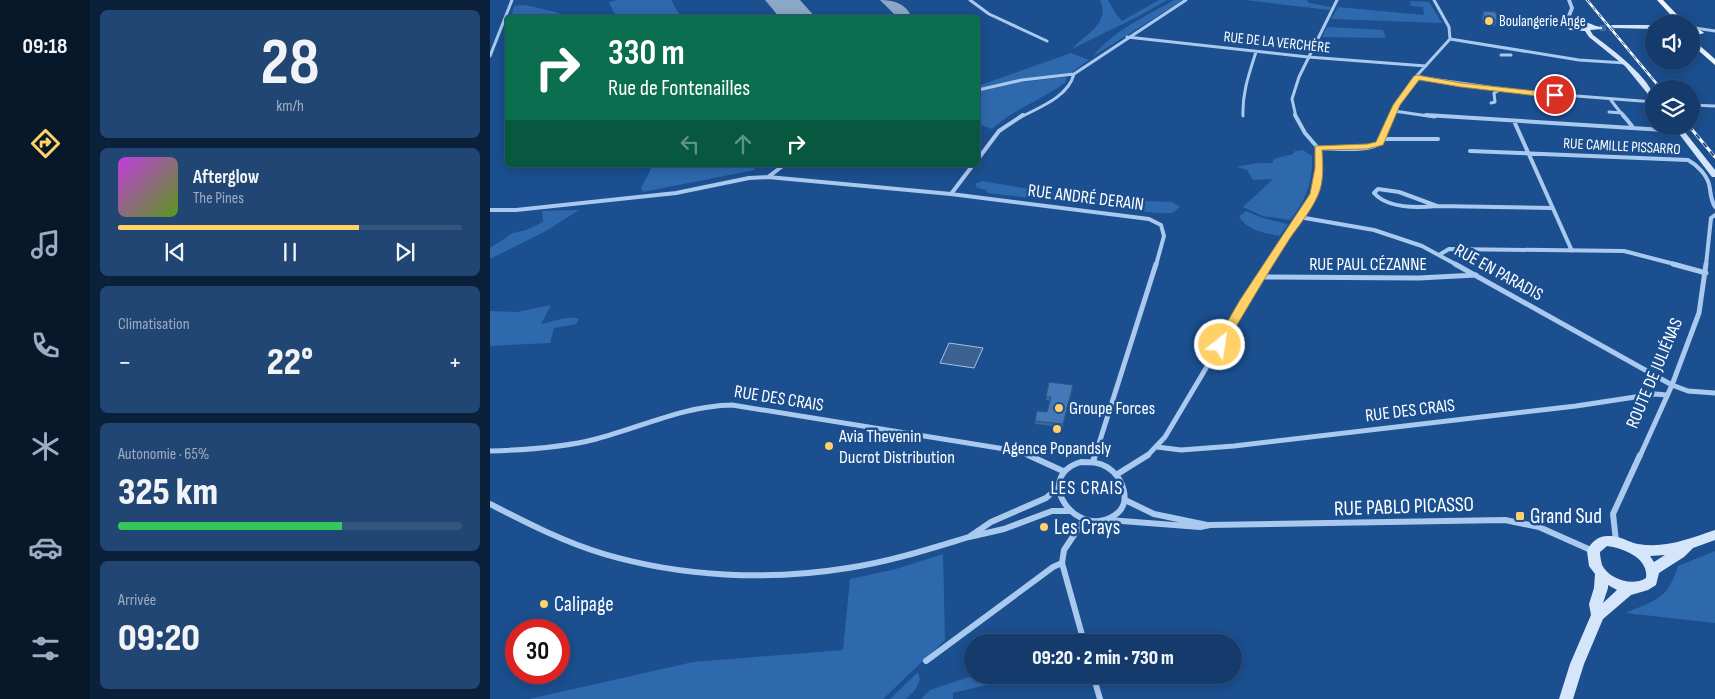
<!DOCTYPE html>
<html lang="fr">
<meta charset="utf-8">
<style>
body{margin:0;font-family:"Sofia Sans Condensed",sans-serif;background:#214673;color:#f1f3f6;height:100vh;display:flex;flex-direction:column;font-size:19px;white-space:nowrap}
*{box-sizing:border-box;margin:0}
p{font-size:16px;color:#9dadc1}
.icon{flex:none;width:28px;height:28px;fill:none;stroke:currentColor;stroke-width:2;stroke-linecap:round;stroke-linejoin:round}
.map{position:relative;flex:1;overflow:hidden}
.sheet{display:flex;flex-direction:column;gap:10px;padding:10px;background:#0b203b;width:400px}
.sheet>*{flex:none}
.hud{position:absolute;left:15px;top:15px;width:475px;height:152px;border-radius:5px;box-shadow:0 2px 12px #0003,0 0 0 1px #33557e;background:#0b6e4f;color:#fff;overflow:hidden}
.fabs{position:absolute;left:1155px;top:15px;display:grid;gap:10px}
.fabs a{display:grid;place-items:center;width:55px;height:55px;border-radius:50%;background:#143b6b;box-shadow:0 2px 12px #0003,0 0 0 1px #33557e;font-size:25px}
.speed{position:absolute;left:15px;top:619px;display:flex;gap:10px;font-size:25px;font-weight:700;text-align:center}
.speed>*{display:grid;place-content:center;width:65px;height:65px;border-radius:50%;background:#143b6b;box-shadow:0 2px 12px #0003,0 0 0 1px #33557e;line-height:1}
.speed .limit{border:8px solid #d22;background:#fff;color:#111}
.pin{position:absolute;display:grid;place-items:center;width:42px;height:42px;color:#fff;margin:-21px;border:2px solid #fff;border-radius:50%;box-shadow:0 1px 5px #0007}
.me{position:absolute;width:55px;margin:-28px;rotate:30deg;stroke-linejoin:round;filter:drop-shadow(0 0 4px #0008)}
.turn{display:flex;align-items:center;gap:18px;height:105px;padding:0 20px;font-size:22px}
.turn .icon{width:65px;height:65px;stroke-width:2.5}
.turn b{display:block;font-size:35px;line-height:42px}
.lanes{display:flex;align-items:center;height:48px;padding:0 20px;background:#0003;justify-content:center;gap:25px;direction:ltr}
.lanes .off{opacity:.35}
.big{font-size:38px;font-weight:800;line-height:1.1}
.sheet .card{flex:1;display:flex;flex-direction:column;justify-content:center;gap:8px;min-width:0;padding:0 18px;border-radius:8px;background:#214673}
.sheet .dial{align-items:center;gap:0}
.dial b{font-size:65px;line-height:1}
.song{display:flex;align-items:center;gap:15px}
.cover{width:60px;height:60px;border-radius:8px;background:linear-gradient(135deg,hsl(290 70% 55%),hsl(90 70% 35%))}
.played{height:5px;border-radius:2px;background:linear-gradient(90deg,#ffd166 70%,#33557e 70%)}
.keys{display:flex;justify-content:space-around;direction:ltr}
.heat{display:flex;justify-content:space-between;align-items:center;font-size:28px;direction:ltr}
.charge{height:8px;border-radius:4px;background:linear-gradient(90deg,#34c759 65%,#33557e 0)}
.trip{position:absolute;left:474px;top:634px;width:278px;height:50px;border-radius:25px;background:#143b6b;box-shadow:0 2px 12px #0003,0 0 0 1px #33557e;font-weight:800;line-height:50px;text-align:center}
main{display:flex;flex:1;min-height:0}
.dock{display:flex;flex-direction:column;width:90px;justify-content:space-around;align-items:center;background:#08182b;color:#9dadc1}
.dock .icon{width:35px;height:35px}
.dock .on{color:#ffd166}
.dock b{font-size:22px;color:#f1f3f6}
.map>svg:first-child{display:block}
.green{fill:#2e69ad}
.water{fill:#3c6290;stroke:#9cc4f0}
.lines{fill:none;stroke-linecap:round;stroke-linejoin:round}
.taxiway{fill:#8da7c7;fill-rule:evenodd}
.runway{fill:#8da7c7;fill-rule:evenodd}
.secondary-tunnel{stroke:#3d69a0;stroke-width:6;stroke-dasharray:6 3;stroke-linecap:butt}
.minor-far3{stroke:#a9c9ee;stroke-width:3}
.minor-far2{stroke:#a9c9ee;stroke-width:4}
.minor-far1{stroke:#a9c9ee;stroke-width:5}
.minor{stroke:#a9c9ee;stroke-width:6}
.tertiary{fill:#a9c9ee;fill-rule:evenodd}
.secondary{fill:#d6e6fa;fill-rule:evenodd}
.primary{fill:#f0f6ff;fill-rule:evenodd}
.rail-far1-casing{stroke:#fff;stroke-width:2.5}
.rail-casing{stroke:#fff;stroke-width:3}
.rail-far1{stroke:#1b4f8f;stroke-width:1;stroke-dasharray:4.5;stroke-linecap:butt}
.rail{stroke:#1b4f8f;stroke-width:2;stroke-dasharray:5.5;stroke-linecap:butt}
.wall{fill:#3a679d}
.shaded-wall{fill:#305480}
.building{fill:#4478b7;stroke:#305480}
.route{fill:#ffd166;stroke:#a68842}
.poi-dot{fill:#ffd166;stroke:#1b4f8f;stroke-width:2}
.labels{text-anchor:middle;stroke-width:5;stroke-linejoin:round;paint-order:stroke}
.far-poi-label{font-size:15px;fill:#fff;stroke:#1b4f8f;text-anchor:start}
.far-street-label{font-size:15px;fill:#fff;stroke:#1b4f8f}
.street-label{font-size:18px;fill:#fff;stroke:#1b4f8f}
.poi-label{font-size:18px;fill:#fff;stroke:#1b4f8f;text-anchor:start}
.neighbourhood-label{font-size:19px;letter-spacing:1px;fill:#fff;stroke:#1b4f8f}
.near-street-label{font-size:21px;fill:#fff;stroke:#1b4f8f}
.near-poi-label{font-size:21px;fill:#fff;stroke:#1b4f8f;text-anchor:start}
</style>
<main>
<nav class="dock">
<b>09:18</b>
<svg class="icon on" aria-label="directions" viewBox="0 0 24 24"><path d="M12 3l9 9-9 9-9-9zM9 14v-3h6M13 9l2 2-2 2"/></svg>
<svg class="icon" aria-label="music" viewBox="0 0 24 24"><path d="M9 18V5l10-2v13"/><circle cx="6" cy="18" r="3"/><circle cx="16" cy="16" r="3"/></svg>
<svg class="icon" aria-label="phone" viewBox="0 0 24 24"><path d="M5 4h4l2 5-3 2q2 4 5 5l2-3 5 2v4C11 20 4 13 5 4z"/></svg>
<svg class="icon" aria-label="climate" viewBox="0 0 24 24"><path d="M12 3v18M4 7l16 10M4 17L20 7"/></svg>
<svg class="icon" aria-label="car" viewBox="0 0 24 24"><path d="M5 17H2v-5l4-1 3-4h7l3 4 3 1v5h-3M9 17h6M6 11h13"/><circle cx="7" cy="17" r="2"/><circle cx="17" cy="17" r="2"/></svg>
<svg class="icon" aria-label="filters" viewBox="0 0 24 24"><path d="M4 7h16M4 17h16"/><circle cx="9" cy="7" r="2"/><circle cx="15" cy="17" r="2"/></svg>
</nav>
<section class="sheet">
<div class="card dial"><b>28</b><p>km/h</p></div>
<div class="card">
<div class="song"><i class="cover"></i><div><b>Afterglow</b><p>The Pines</p></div></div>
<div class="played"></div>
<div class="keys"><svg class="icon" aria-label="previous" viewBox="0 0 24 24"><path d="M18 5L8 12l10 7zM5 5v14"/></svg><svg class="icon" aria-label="pause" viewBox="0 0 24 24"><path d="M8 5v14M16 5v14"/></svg><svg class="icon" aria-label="next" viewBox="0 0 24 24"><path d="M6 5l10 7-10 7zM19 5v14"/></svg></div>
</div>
<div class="card"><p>Climatisation</p>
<div class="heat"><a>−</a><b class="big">22°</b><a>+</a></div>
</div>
<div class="card"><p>Autonomie · 65%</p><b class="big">325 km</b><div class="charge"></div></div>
<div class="card"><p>Arrivée</p><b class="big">09:20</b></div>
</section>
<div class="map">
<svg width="1225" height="699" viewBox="0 0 1225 699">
<rect width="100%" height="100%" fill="#1b4f8f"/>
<path class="green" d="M128,0H181L191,17H126L119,2Z
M610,0H618L626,14L632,21L669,0H677L647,17L582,49C595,34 621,24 610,0Z
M684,0H693L602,57C623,31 656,16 684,0Z
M755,0H817L819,3L841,7L839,10Z
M920,1L939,2L952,23L841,19L848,7L934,15L933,7L921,6Z
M35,5L66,12L76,17H21L24,6Z
M837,27L893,30L896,38L832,37Z
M581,53L599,60L581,73L488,89V86Z
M576,77V82C553,99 521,111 502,129L488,124V91L530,82Z
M813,150L822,156C823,181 816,201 800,220L773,216L753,207L783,179L763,180L757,170L746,167L767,163H782L784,159L803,154L805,151Z
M163,165H265L264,170L153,192L151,188Z
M492,181L575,195L569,200H560L497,193L496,190L487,188L485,184Z
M595,199L682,202L690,207C689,207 685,212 684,212C674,217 605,205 595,199Z
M89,210L56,231L0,259V248L23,233L36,230L53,222L52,211Z
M756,211L773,218L798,224L790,236C775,233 757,231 749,216Z
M61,305L51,324C64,322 77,315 89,319L86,324L64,328L60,343L0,346V311L27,312Z
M1225,551V623L1136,613C1167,599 1177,600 1188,566Z
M453,554L455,640L393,699H39L203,662L353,650L360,579L406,569Z
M428,672L430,680L425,690L416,699H400Z
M485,675L535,676L463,693V699H431L440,690Z"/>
<path class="water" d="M459,343L493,348L484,368L450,363Z"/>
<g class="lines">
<path class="taxiway" d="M390,0C403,0 416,3 422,18H408Z"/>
<path class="runway" d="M275,0H310L326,18H290Z"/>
<path class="secondary-tunnel" d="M1110,28H1127"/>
<path class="minor-far3" d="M480,0L499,14L557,41
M1205,28L1225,31
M637,37L818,57L936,66
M960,39L1089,60L1135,63
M1011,55H1021
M0,56L22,0
M927,77L1035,92L1164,102
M488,90L532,80L584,74L696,0
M1120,99L1134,117
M1001,103L1005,102L1004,93L1010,90
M1201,105L1225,106
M904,111L945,117
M1119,112L1132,113
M753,116C752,93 759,74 766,52
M531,117C550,107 578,97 584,74
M806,117L802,99L809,77L847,0
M901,117L921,82L960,39L959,27L944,0"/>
<path class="minor-far2" d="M936,115L1190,131
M1133,115L1142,126
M1024,121L1082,251
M893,139H948
M828,148C842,148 882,153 891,142C896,135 899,124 902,115
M980,151L1198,160C1207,165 1216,174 1219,184C1221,192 1220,199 1225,207
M488,159L509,131L533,115
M278,177L461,194L659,219L671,225L674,236L666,265
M888,189L909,192L947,206C927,208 898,209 884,193Z
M461,194L483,165
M947,206L1062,208
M0,210H26L186,193L259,178L278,177L294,165
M809,217L884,230L932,246L967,265
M949,255L959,249L1134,251L1188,265
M777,265L825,194L829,168L828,148L815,133L805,115
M1216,265L1221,218L1225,215"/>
<path class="minor-far1" d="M965,264L1182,385L1198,391L1225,393
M1183,264L1216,273
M770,277L929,278L986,275
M667,447L691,450L744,446L1086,406L1165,394L1177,395
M0,451C35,450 72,448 106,439C152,427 193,406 242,405L527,451L541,456
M605,456L666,264
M657,456L675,437L778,264
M1150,456L1182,385L1209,313L1216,264"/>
<path class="minor" d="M538,455L573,471
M591,462C600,462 609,462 617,467C633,477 643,503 625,515C587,541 541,477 591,462Z
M603,462L605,455
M626,475L658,455
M569,487L556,498L501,522L479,537L514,529L562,511H580
M635,500L664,514L717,525
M0,504C37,523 74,542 114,554C192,577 278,581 358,568C399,562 439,549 479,537
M594,520L574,550L572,563L594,642
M619,520L710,527L720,525L1015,520L1049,527L1103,551
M1126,541L1123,514L1150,455
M436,661L563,567L572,563
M603,675L610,699"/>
<path class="tertiary" d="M1077,0H1081L1084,8L1079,21L1077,22L1075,21L1080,8Z"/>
<path class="secondary" d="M1081,19C1093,18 1101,26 1112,27V29L1100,30L1103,35C1119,47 1164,80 1164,100L1162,99L1135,66L1099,37L1095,31L1080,30L1071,23ZM1089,22L1098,27L1087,28L1078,23Z
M1122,25H1164V29L1124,28L1121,26Z
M1183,126H1190L1225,170V177H1222Z
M1225,530V540L1203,548L1194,557L1172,571L1169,573L1166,585L1158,590L1141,595L1113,619L1094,664L1083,699H1069L1080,664L1101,615L1099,604L1104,588L1105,574L1099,566L1097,551C1101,542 1108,536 1118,536C1129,535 1138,542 1148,544C1175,549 1201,538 1225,530ZM1117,546C1133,548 1159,558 1156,578C1142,587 1119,579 1112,565C1111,561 1110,556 1110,552ZM1175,555L1164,562L1160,556ZM1118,585L1127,590L1113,603L1118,588Z"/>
<path class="primary" d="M1167,0H1173L1196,24H1189Z
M1201,25L1213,32L1214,33L1201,37V33L1205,32L1201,30Z
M1201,38L1225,59V65L1201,44Z"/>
<defs>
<path id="rail-far1" d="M1097,0L1171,89"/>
<path id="rail" d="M1199,126L1225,157"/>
</defs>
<use href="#rail-far1" class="rail-far1-casing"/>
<use href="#rail" class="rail-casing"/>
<use href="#rail-far1" class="rail-far1"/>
<use href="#rail" class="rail"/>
</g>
<path class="wall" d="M993,11L1007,20L1005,26L993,24L992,17Z
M583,388L573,427L545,424V421L557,412L560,401L556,400V397Z"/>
<path class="shaded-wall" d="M583,385V388L573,427V424Z"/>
<path class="building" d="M993,11L1006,12L1007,20L995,19Z
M559,382L583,385L573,424L545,421L547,411L557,412L561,397H556Z"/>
<path class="route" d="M927,75L971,83L1065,93L1069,95L1065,98L971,87L929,80L910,105L893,145L877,149L832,150C833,165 834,182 828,195C820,214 805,229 795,246C773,280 754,314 733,348H726L724,345L750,300L820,194L825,168V146L877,144L886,142L903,105L924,76Z"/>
<g class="poi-dot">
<circle cx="999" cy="21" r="5"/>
<circle cx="569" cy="408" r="5"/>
<circle cx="567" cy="429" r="5"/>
<circle cx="339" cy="446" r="5"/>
<rect x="1025" y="511" width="10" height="10" rx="2.5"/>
<circle cx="554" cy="527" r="5"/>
<circle cx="54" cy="604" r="5"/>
</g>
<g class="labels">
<g class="far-poi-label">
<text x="1009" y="26">Boulangerie Ange</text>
</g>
<g class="far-street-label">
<text transform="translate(787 42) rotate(6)" y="5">RUE DE LA VERCHÈRE</text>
<text transform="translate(1132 146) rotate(3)" y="5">RUE CAMILLE PISSARRO</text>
</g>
<g class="street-label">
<text transform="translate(596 197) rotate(7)" y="6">RUE ANDRÉ DERAIN</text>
<text x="878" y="270">RUE PAUL CÉZANNE</text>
<text transform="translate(1009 272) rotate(29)" y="6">RUE EN PARADIS</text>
<text transform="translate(1164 373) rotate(-67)" y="6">ROUTE DE JULIÉNAS</text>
<text transform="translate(289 398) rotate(9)" y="6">RUE DES CRAIS</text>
<text transform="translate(920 410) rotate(-7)" y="6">RUE DES CRAIS</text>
</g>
<g class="poi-label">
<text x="579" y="414">Groupe Forces</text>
<text x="349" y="442">Avia Thevenin<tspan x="349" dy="21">Ducrot Distribution</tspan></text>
<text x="567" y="454" text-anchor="middle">Agence Popandsly</text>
</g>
<g class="neighbourhood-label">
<text x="597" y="494">LES CRAIS</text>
</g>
<g class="near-street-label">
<text transform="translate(914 506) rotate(-2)" y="7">RUE PABLO PICASSO</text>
</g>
<g class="near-poi-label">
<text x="1040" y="523">Grand Sud</text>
<text x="564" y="534">Les Crays</text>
<text x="64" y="611">Calipage</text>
</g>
</g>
</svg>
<div class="fabs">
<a><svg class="icon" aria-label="sound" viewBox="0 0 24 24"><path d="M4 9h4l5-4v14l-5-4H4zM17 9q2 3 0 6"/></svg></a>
<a><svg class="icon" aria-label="layers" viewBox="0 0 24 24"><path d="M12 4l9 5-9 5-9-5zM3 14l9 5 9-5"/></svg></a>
</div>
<div class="speed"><div class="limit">30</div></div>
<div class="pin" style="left:1065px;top:95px;background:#d93025"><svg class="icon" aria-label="arrive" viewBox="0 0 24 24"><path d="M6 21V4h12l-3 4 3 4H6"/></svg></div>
<svg class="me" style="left:730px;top:345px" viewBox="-20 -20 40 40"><circle r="17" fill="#ffd166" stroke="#fff" stroke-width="3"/><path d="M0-11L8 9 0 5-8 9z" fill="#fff"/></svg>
<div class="trip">09:20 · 2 min · 730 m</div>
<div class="hud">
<div class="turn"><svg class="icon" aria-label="right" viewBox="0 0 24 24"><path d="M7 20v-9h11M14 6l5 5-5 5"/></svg><div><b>330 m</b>Rue de Fontenailles</div></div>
<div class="lanes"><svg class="icon off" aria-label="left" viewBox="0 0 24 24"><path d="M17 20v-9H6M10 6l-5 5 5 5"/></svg><svg class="icon off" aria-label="ahead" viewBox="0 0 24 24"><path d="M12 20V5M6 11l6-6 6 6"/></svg><svg class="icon" aria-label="right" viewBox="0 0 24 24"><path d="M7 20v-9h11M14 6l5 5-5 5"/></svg></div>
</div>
</div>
</main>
